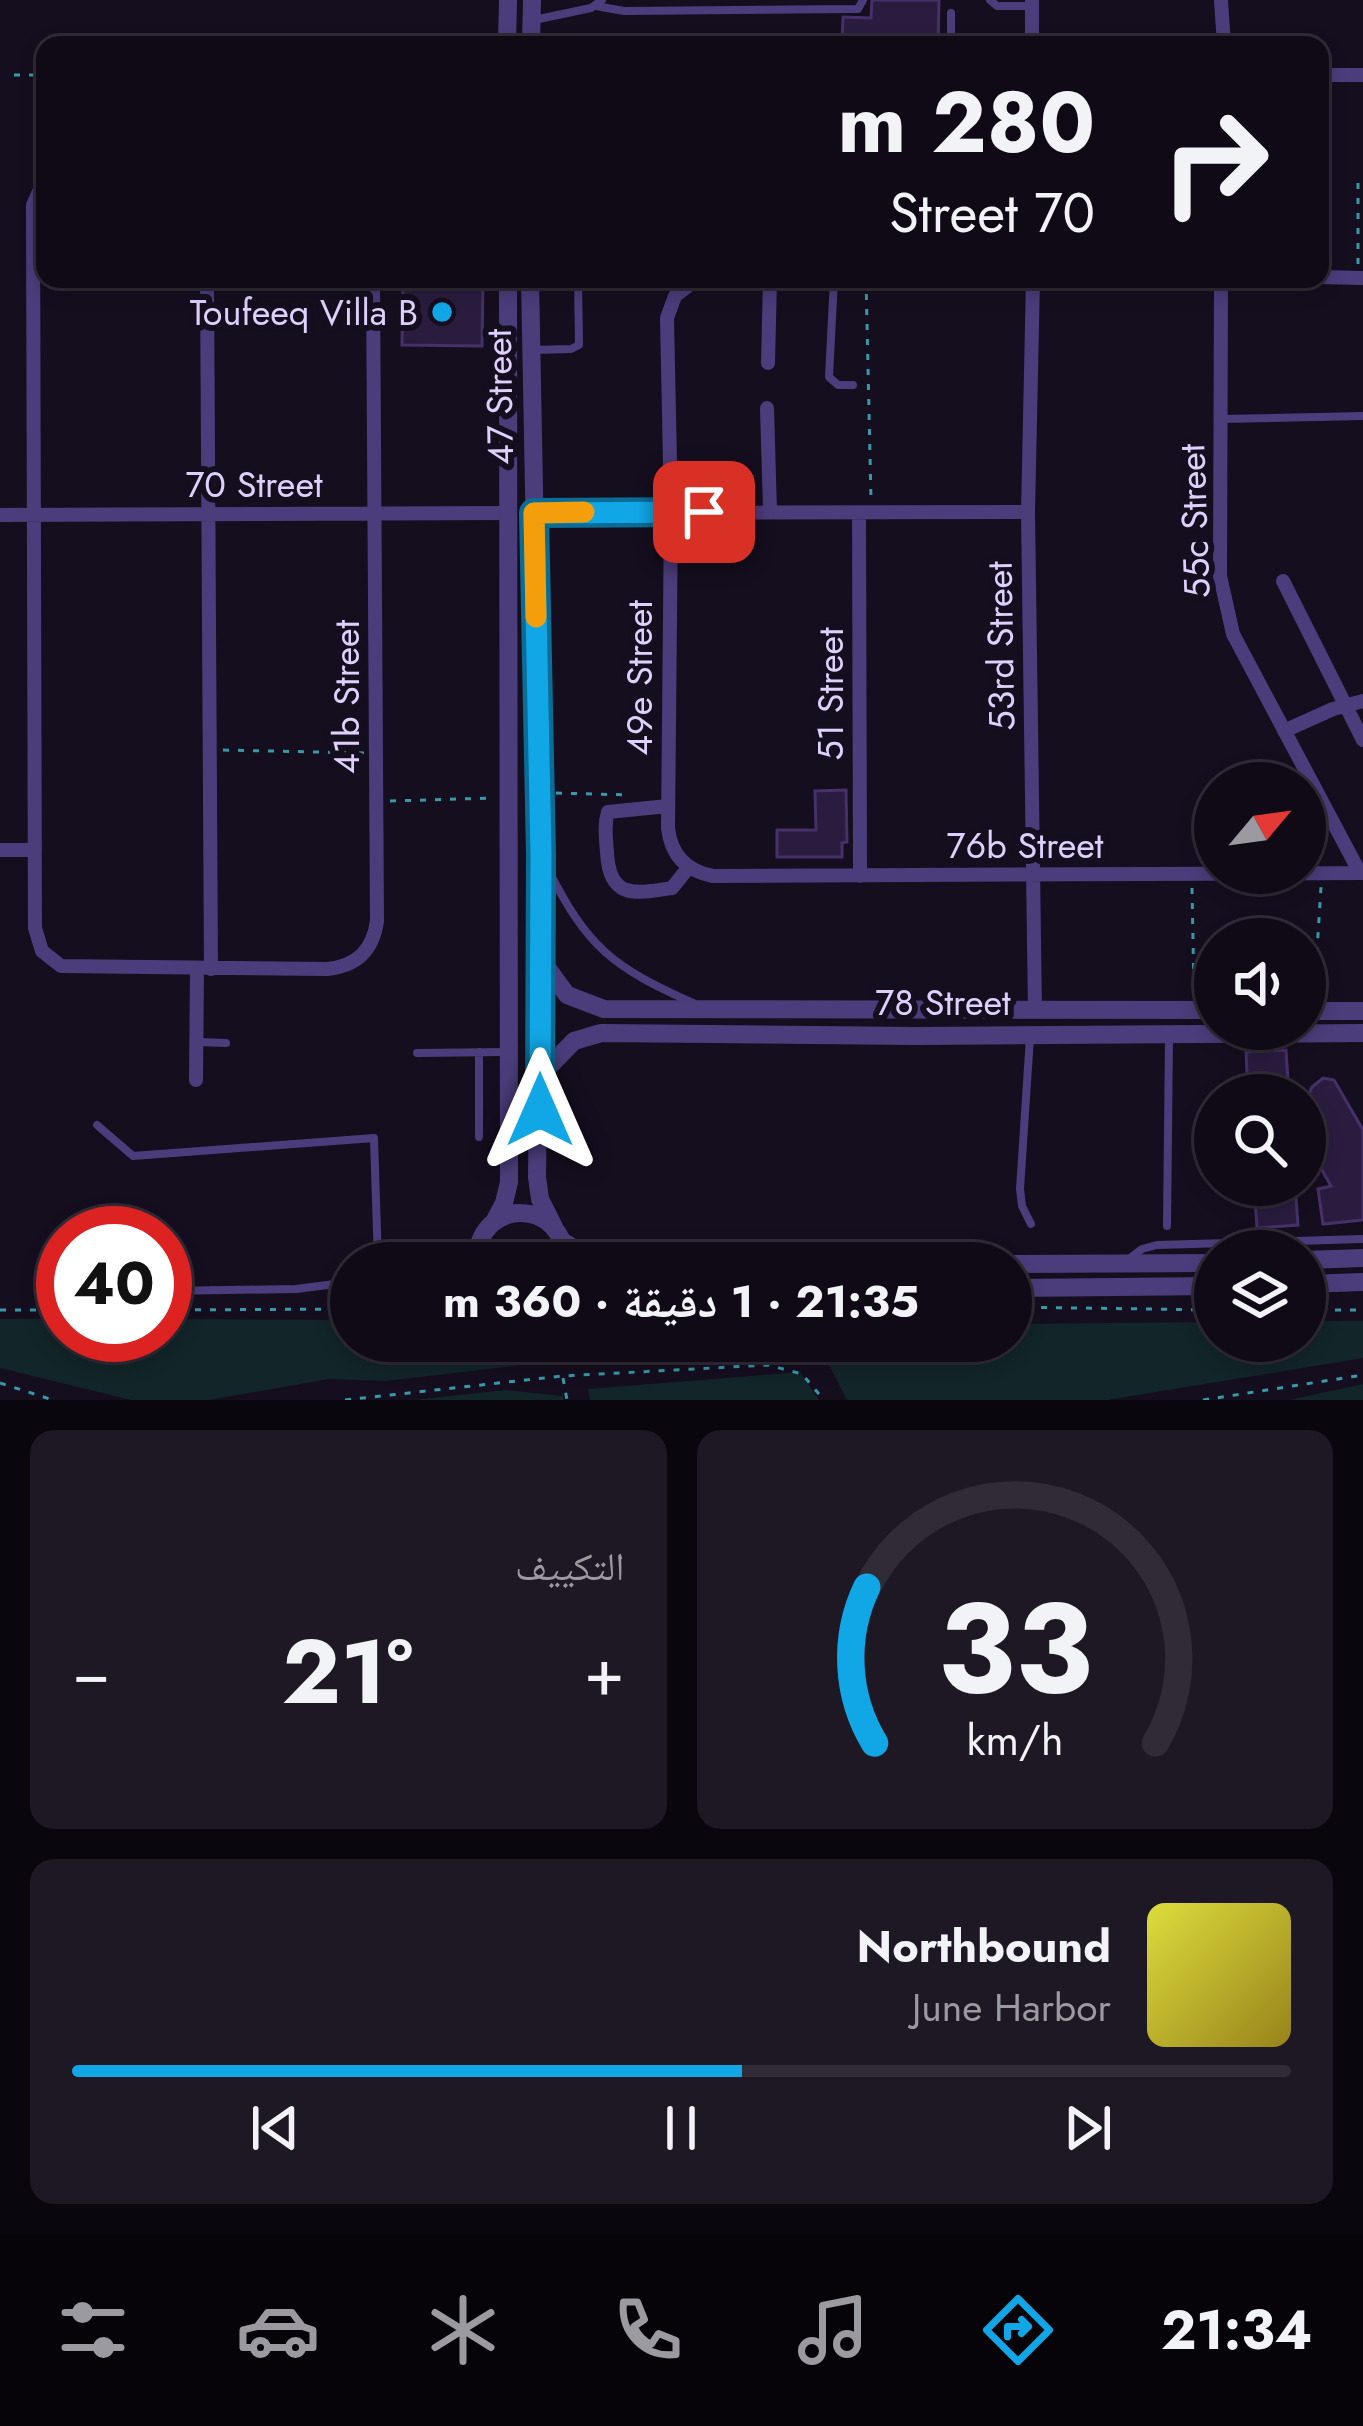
<!DOCTYPE html>
<html lang="ar">
<meta charset="utf-8">
<style>
body{margin:0;font-family:Jost,"Noto Naskh Arabic",sans-serif;background:#1e1824;color:#f1f3f6;direction:rtl;height:100vh;display:flex;flex-direction:column;font-size:45px;white-space:nowrap}
*{box-sizing:border-box;margin:0}
p{font-size:39px;color:#9c9aa1}
.icon{flex:none;width:66px;height:66px;fill:none;stroke:currentColor;stroke-width:2;stroke-linecap:round;stroke-linejoin:round}
.map{position:relative;height:1400px;overflow:hidden;direction:ltr}
.drawer{display:flex;flex-direction:column;gap:30px;padding:30px;background:#09060d;flex:1}
.drawer>*{flex:none}
.banner{position:absolute;left:36px;top:36px;width:1293px;height:252px;border-radius:24px;box-shadow:0 6px 18px #0003,0 0 0 3px #302b36;direction:rtl;background:#100a17;color:#f1f3f6;overflow:hidden}
.needle{width:78px;rotate:61deg}
.fabs{position:absolute;left:1194px;top:762px;display:grid;gap:24px}
.fabs a{display:grid;place-items:center;width:132px;height:132px;border-radius:50%;background:#100a17;box-shadow:0 6px 18px #0003,0 0 0 3px #302b36;font-size:60px}
.speed{position:absolute;left:36px;top:1206px;display:flex;gap:24px;font-size:60px;font-weight:700;text-align:center}
.speed>*{display:grid;place-content:center;width:156px;height:156px;border-radius:50%;background:#100a17;box-shadow:0 6px 18px #0003,0 0 0 3px #302b36;line-height:1}
.speed .limit{border:18px solid #d22;background:#fff;color:#111}
.pin{position:absolute;display:grid;place-items:center;width:102px;height:102px;color:#fff;margin:-51px;border-radius:24px;box-shadow:0 6px 18px #0006}
.me{position:absolute;width:132px;margin:-66px;rotate:0deg;stroke-linejoin:round;filter:drop-shadow(0 0 9px #0008)}
.turn{display:flex;align-items:center;gap:42px;height:252px;padding:0 36px;font-size:54px}
.turn .icon{width:156px;height:156px;stroke-width:2.5}
.turn b{display:block;font-size:84px;line-height:102px}
.big{font-size:90px;font-weight:700;line-height:1.1}
.drawer .card{flex:1;display:flex;flex-direction:column;justify-content:center;gap:18px;min-width:0;padding:0 42px;border-radius:24px;background:#1e1824}
.drawer .dial{align-items:center;gap:0}
.dial svg{height:312px;overflow:visible;fill:none;stroke:#302b36;stroke-width:7;stroke-linecap:round;text-anchor:middle}
.dial text{fill:#f1f3f6;stroke:none}
.song{display:flex;align-items:center;gap:36px}
.cover{width:144px;height:144px;border-radius:18px;background:linear-gradient(135deg,hsl(60 70% 55%),hsl(50 70% 35%))}
.played{height:12px;border-radius:6px;background:linear-gradient(90deg,#11a7e6 55%,#302b36 55%)}
.keys{display:flex;justify-content:space-around;direction:ltr}
.heat{display:flex;justify-content:space-between;align-items:center;font-size:66px;direction:ltr}
.drawer .tiles{flex:1;display:grid;gap:30px;grid-template-columns:1fr 1fr}
.card:last-child{grid-column:span 2}
.trip{position:absolute;left:330px;top:1242px;width:702px;height:120px;border-radius:60px;background:#100a17;box-shadow:0 6px 18px #0003,0 0 0 3px #302b36;font-weight:700;line-height:120px;text-align:center;direction:rtl}
.tabs{display:flex;height:192px;justify-content:space-around;align-items:center;background:#060409;color:#9c9aa1}
.tabs .icon{width:84px;height:84px}
.tabs .current{color:#11a7e6}
.tabs b{font-size:54px;color:#f1f3f6}
.map>svg:first-child{display:block}
.green{fill:#122529}
.building{fill:#2a1c3f;stroke:#463069;stroke-width:3}
.lines{fill:none;stroke-linecap:round;stroke-linejoin:round}
.path{stroke:#3799a9;stroke-width:3;stroke-dasharray:6 9;stroke-linecap:butt}
.service{stroke:#4b3d7b;stroke-width:8}
.minor{stroke:#4b3d7b;stroke-width:14}
.tertiary{stroke:#4b3d7b;stroke-width:18}
.route-casing{stroke:#0b6d96;stroke-width:30}
.route{stroke:#11a7e6;stroke-width:21}
.slow{stroke:#f59e0b;stroke-width:21}
.poi-dot{fill:#11a7e6;stroke:#150e1f;stroke-width:4.5}
.labels{text-anchor:middle;stroke-width:12;stroke-linejoin:round;paint-order:stroke}
.poi-label{font-size:36px;fill:#ded0fb;stroke:#150e1f;text-anchor:end}
.street-label{font-size:36px;fill:#ded0fb;stroke:#150e1f}
</style>
<div class="map">
<svg width="1363" height="1400" viewBox="0 0 1363 1400">
<rect width="100%" height="100%" fill="#150e1f"/>
<path class="green" d="M0,1319H63V1335H165V1319L351,1320V1341H412L451,1353L509,1341H550L559,1347L515,1366L386,1381L329,1379L209,1400H131L0,1368Z
M1305,1321H1363V1358L1107,1400H847L819,1346L582,1363L581,1341H1011V1324L1215,1322V1341H1305Z
M800,1372L819,1400H590L588,1389Z
M1363,1384V1400H1289Z
M506,1390L563,1396L564,1400H413Z"/>
<path class="building" d="M872,0H939L938,45H842L843,17L871,18Z
M403,279H483L482,346L402,345Z
M846,790L847,842L842,843V857H777V830H816L815,791Z
M1286,1050L1289,1095H1248L1246,1052Z
M1323,1078L1334,1080L1363,1130V1220L1323,1224L1318,1189L1331,1186L1317,1161L1309,1094L1312,1087Z
M1254,1185H1295L1298,1225L1257,1228Z"/>
<g class="lines">
<path class="path" d="M14,75H45
M1358,264V181H1363
M866,279L871,499
M223,750L364,753
M556,793L630,795
M390,801L494,798
M1192,888L1194,992
M1314,998L1321,887
M1011,1307L1215,1310
M0,1310H63
M165,1310L351,1309
M1305,1310H1363
M563,1378L567,1400
M0,1383L53,1400
M345,1400L562,1376L768,1365L802,1374L824,1400
M1203,1400L1363,1375"/>
<path class="service" d="M990,0L997,6H1032
M596,6L624,11L858,9L863,0
M534,20L591,8L602,0
M534,43L592,45
M951,45V13
M834,279L829,377L838,385H853
M533,350L571,349L579,345L578,279
M1221,419L1363,416
M547,867C587,948 613,967 693,1003
M1030,1037L1020,1189L1022,1206L1031,1224
M198,1042L226,1043
M417,1053L506,1052
M97,1125L133,1156L374,1138L378,1263
M479,1137V1052
M1167,1226L1169,1037
M48,1258L63,1272
M1129,1259L1142,1249L1157,1245L1363,1239
M165,1291L296,1289L351,1282"/>
<path class="minor" d="M1032,0V45
M1221,0L1224,45
M1320,75H1363
M45,178L33,205L35,928L42,951L61,966L327,969C357,966 373,950 377,921L373,279
M1320,277L1363,278
M207,279L211,969
M697,279L675,296L667,318L671,511L668,828C671,855 686,871 713,876L1363,873
M1033,279L1028,512L1035,1011
M1221,279L1220,576L1233,634L1360,873
M768,363L770,279
M767,408L770,512
M534,513L1028,512
M859,513L860,876
M0,515L508,513
M1283,581L1363,740
M1284,731L1333,709L1363,701
M668,806L608,812C604,825 606,838 607,852C609,899 634,894 672,888L689,867
M0,850H35
M196,1080L197,969"/>
<path class="tertiary" d="M507,45L508,0
M531,45L532,0
M530,279L541,855L537,1177L540,1199L555,1229
M540,958L567,995L604,1009L1215,1010
M1305,1011H1363
M540,1076L574,1041L601,1033L917,1036L1363,1033
M494,1222L504,1203L509,1182L508,279
M562,1241L585,1255L620,1263
M1305,1260L1363,1258
M477,1263C475,1196 567,1197 565,1263
M1011,1264L1215,1263
M1305,1284L1363,1282
M1011,1288L1215,1286"/>
</g>
<g class="lines">
<defs>
<path id="route" d="M540,1110L541,855L534,513L704,512"/>
</defs>
<use href="#route" class="route-casing"/>
<use href="#route" class="route"/>
<path class="slow" d="M536,617L534,513L584,512"/>
</g>
<circle class="poi-dot" cx="442" cy="312" r="12"/>
<g class="labels">
<g class="poi-label">
<text x="418" y="325">Toufeeq Villa B</text>
</g>
<g class="street-label">
<text transform="translate(499 397) rotate(-91)" y="13">47 Street</text>
<text x="254" y="497">70 Street</text>
<text transform="translate(1194 521) rotate(-92)" y="13">55c Street</text>
<text transform="translate(1000 646) rotate(-91)" y="13">53rd Street</text>
<text transform="translate(639 678) rotate(-90)" y="13">49e Street</text>
<text transform="translate(830 694) rotate(-90)" y="13">51 Street</text>
<text transform="translate(346 697) rotate(-90)" y="13">41b Street</text>
<text x="1025" y="858">76b Street</text>
<text x="943" y="1015">78 Street</text>
</g>
</g>
</svg>
<div class="fabs">
<a><svg class="needle" viewBox="-14 -14 28 28"><path d="M0-13l5 13h-10z" fill="#e53935"/><path d="M0 13l5-13h-10z" fill="#9c9aa1"/></svg></a>
<a><svg class="icon" aria-label="sound" viewBox="0 0 24 24"><path d="M4 9h4l5-4v14l-5-4H4zM17 9q2 3 0 6"/></svg></a>
<a><svg class="icon" aria-label="search" viewBox="0 0 24 24"><circle cx="10" cy="10" r="6"/><path d="M15 15l6 6"/></svg></a>
<a><svg class="icon" aria-label="layers" viewBox="0 0 24 24"><path d="M12 4l9 5-9 5-9-5zM3 14l9 5 9-5"/></svg></a>
</div>
<div class="speed"><div class="limit">40</div></div>
<div class="pin" style="left:704px;top:512px;background:#d93025"><svg class="icon" aria-label="arrive" viewBox="0 0 24 24"><path d="M6 21V4h12l-3 4 3 4H6"/></svg></div>
<svg class="me" style="left:540px;top:1110px" viewBox="-20 -20 40 40"><path d="M0-17L14 15 0 8-14 15z" fill="#11a7e6" stroke="#fff" stroke-width="4"/></svg>
<div class="trip">21:35 · 1 دقيقة · 360 m</div>
<div class="banner">
<div class="turn"><svg class="icon" aria-label="right" viewBox="0 0 24 24"><path d="M7 20v-9h11M14 6l5 5-5 5"/></svg><div><b>280 m</b>70 Street</div></div>
</div>
</div>
<section class="drawer">
<div class="tiles">
<div class="card dial"><svg viewBox="0 0 100 80">
<path d="M14 69A42 42 0 1 1 86 69"/>
<path d="M14 69A42 42 0 0 1 12 29" stroke="#11a7e6"/>
<text x="50" y="56" font-size="32" font-weight="700">33</text>
<text x="50" y="72" font-size="11">km/h</text>
</svg></div>
<div class="card"><p>التكييف</p>
<div class="heat"><a>−</a><b class="big">21°</b><a>+</a></div>
</div>
<div class="card">
<div class="song"><i class="cover"></i><div><b>Northbound</b><p>June Harbor</p></div></div>
<div class="played"></div>
<div class="keys"><svg class="icon" aria-label="previous" viewBox="0 0 24 24"><path d="M18 5L8 12l10 7zM5 5v14"/></svg><svg class="icon" aria-label="pause" viewBox="0 0 24 24"><path d="M8 5v14M16 5v14"/></svg><svg class="icon" aria-label="next" viewBox="0 0 24 24"><path d="M6 5l10 7-10 7zM19 5v14"/></svg></div>
</div>
</div>
</section>
<nav class="tabs">
<b>21:34</b>
<svg class="icon current" aria-label="directions" viewBox="0 0 24 24"><path d="M12 3l9 9-9 9-9-9zM9 14v-3h6M13 9l2 2-2 2"/></svg>
<svg class="icon" aria-label="music" viewBox="0 0 24 24"><path d="M9 18V5l10-2v13"/><circle cx="6" cy="18" r="3"/><circle cx="16" cy="16" r="3"/></svg>
<svg class="icon" aria-label="phone" viewBox="0 0 24 24"><path d="M5 4h4l2 5-3 2q2 4 5 5l2-3 5 2v4C11 20 4 13 5 4z"/></svg>
<svg class="icon" aria-label="climate" viewBox="0 0 24 24"><path d="M12 3v18M4 7l16 10M4 17L20 7"/></svg>
<svg class="icon" aria-label="car" viewBox="0 0 24 24"><path d="M5 17H2v-5l4-1 3-4h7l3 4 3 1v5h-3M9 17h6M6 11h13"/><circle cx="7" cy="17" r="2"/><circle cx="17" cy="17" r="2"/></svg>
<svg class="icon" aria-label="filters" viewBox="0 0 24 24"><path d="M4 7h16M4 17h16"/><circle cx="9" cy="7" r="2"/><circle cx="15" cy="17" r="2"/></svg>
</nav>
